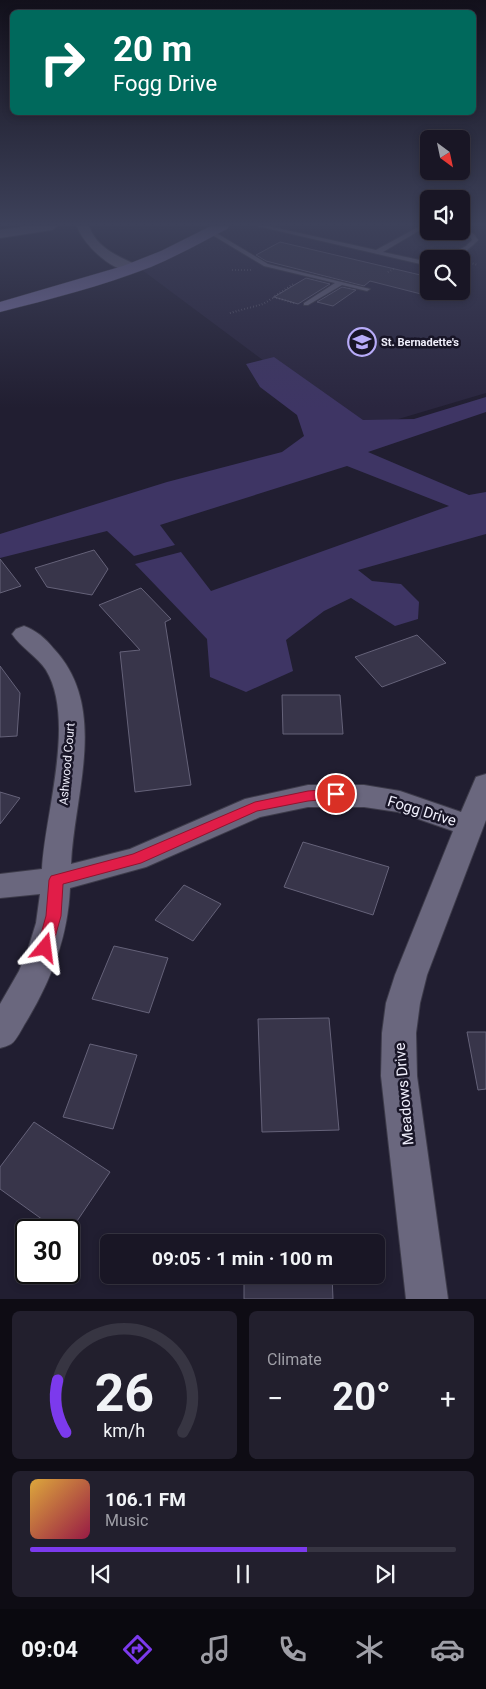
<!DOCTYPE html>
<meta charset="utf-8">
<style>
body{margin:0;font-family:Roboto,sans-serif;background:#221f2d;color:#f1f3f6;height:100vh;display:flex;flex-direction:column;font-size:19px;white-space:nowrap}
*{box-sizing:border-box;margin:0}
p{font-size:16px;color:#9f9fa7}
.icon{flex:none;width:28px;height:28px;fill:none;stroke:currentColor;stroke-width:2;stroke-linecap:round;stroke-linejoin:round}
.map{position:relative;height:1299px;overflow:hidden}
.drawer{display:flex;flex-direction:column;gap:12px;padding:12px;background:#0e0c14;flex:1}
.drawer>*{flex:none}
.banner{position:absolute;left:10px;top:10px;width:466px;height:105px;border-radius:8px;box-shadow:0 2px 8px #0003,0 0 0 1px #373542;background:#00695c;color:#fff;overflow:hidden}
.needle{width:32px;rotate:147deg}
.controls{position:absolute;left:420px;top:130px;display:grid;gap:10px}
.controls a{display:grid;place-items:center;width:50px;height:50px;border-radius:8px;background:#191625;box-shadow:0 2px 8px #0003,0 0 0 1px #373542;font-size:25px}
.speed{position:absolute;left:15px;top:1219px;display:flex;gap:10px;font-size:25px;font-weight:700;text-align:center}
.speed>*{display:grid;place-content:center;width:65px;height:65px;border-radius:50%;background:#191625;box-shadow:0 2px 8px #0003,0 0 0 1px #373542;line-height:1}
.speed .limit{border:2px solid #111;border-radius:8px;background:#fff;color:#111}
.pin{position:absolute;display:grid;place-items:center;width:42px;height:42px;color:#fff;margin:-21px;border:2px solid #fff;border-radius:50%;box-shadow:0 1px 5px #0007}
.me{position:absolute;width:55px;margin:-28px;rotate:16deg;stroke-linejoin:round;filter:drop-shadow(0 0 4px #0008)}
.turn{display:flex;align-items:center;gap:18px;height:105px;padding:0 20px;font-size:22px}
.turn .icon{width:65px;height:65px;stroke-width:2.5}
.turn b{display:block;font-size:35px;line-height:42px}
.big{font-size:38px;font-weight:700;line-height:1.1}
.drawer .widget{flex:1;display:flex;flex-direction:column;justify-content:center;gap:8px;min-width:0;padding:0 18px;border-radius:8px;background:#221f2d}
.drawer .dial{align-items:center;gap:0}
.dial svg{height:130px;overflow:visible;fill:none;stroke:#373542;stroke-width:7;stroke-linecap:round;text-anchor:middle}
.dial text{fill:#f1f3f6;stroke:none}
.song{display:flex;align-items:center;gap:15px}
.cover{width:60px;height:60px;border-radius:8px;background:linear-gradient(135deg,hsl(40 70% 55%),hsl(340 70% 35%))}
.played{height:5px;border-radius:2px;background:linear-gradient(90deg,#7c3aed 65%,#373542 65%)}
.keys{display:flex;justify-content:space-around;direction:ltr}
.heat{display:flex;justify-content:space-between;align-items:center;font-size:28px;direction:ltr}
.drawer .tiles{flex:1;display:grid;gap:12px;grid-template-columns:1fr 1fr}
.widget:last-child{grid-column:span 2}
.trip{position:absolute;left:100px;top:1234px;width:285px;height:50px;border-radius:8px;background:#191625;box-shadow:0 2px 8px #0003,0 0 0 1px #373542;font-weight:700;line-height:50px;text-align:center}
.dock{display:flex;height:80px;justify-content:space-around;align-items:center;background:#0a090f;color:#9f9fa7}
.dock .icon{width:35px;height:35px}
.dock .current{color:#7c3aed}
.dock b{font-size:22px;color:#f1f3f6}
.map>svg:first-child{display:block}
.built{fill:#2a263f;fill-rule:evenodd}
.green{fill:#3e3564}
.building{fill:#38354a;stroke:#656279}
.lines{fill:none;stroke-linecap:round;stroke-linejoin:round}
.lane-casing{stroke:#3d3b4a;stroke-width:2}
.street-casing{stroke:#3d3b4a;stroke-width:2}
.secondary-casing{stroke:#3d3b4a;stroke-width:1}
.path{stroke:#787686;stroke-width:2;stroke-dasharray:0.5 2.5;stroke-linecap:butt}
.lane{fill:#6a677e;fill-rule:evenodd}
.street{fill:#6a677e;fill-rule:evenodd}
.secondary{fill:#7870a0;fill-rule:evenodd}
.route{fill:#e11d48;stroke:#92132f}
.labels{text-anchor:middle;stroke-width:5;stroke-linejoin:round;paint-order:stroke}
.far-poi-label{font-size:11px;font-weight:bold;fill:#efeefb;stroke:#181527;text-anchor:start}
.street-label{font-size:12px;fill:#efeefb;stroke:#181527}
.near-street-label{font-size:15px;fill:#efeefb;stroke:#181527}
</style>
<div class="map">
<svg width="486" height="1299" viewBox="0 0 486 1299">
<rect width="100%" height="100%" fill="#211e31"/>
<path class="built" d="M232,226H429V231H461V226H486V393L358,431L142,270ZM429,259H461V291H429Z"/>
<path class="green" d="M274,357L363,420L414,419L486,397V412L368,452L469,495L486,492V534L358,570L372,581L401,584L419,602L418,619L395,626L351,598L324,611L286,640L293,671L246,692L210,677L207,639L135,564L181,552L211,591L449,506L347,466L160,525L175,545L134,556L107,531L0,558V534L167,482L282,452L304,436L297,415L260,387L246,364Z"/>
<path class="building" d="M280,242L429,277V288L421,294L370,281L364,286L266,261L256,255Z
M306,278L330,284L298,304L274,297Z
M342,287L356,290L333,306L317,302Z
M94,550L108,569L92,595L47,587L35,568Z
M0,559L21,586L0,593Z
M141,588L171,619L165,622L191,785L135,792L120,652L140,650L99,605Z
M417,635L446,663L382,687L355,657Z
M0,666L20,693L17,736L0,737Z
M282,695H340L343,734H283Z
M0,792L20,798L0,824Z
M303,842L389,867L373,915L284,887Z
M184,885L221,904L193,941L155,920Z
M114,946L168,958L149,1013L92,999Z
M329,1018L339,1130L262,1132L258,1019Z
M467,1032H486V1089L478,1090Z
M90,1044L137,1055L113,1129L63,1117Z
M34,1122L110,1172L71,1230H57L0,1189V1167Z
M244,1275H332L333,1299H244Z"/>
<g class="lines">
<defs>
<path id="lane" d="M257,226H268L376,250L420,226H427L383,252L429,262V266Z
M461,228L474,234L478,240C469,250 456,259 442,259L466,246L472,240L470,236L459,231H461Z
M209,231H213L268,264L370,289L367,291L342,285L308,305H304V303L335,283L264,266L209,233Z"/>
<path id="street" d="M27,226H58L52,230L0,238V230Z
M77,226H89C96,247 117,256 137,265L139,268L137,271C116,276 83,245 77,226Z
M24,626C36,630 46,639 54,649C109,708 74,794 71,864L130,849L245,799L308,785H364L400,791L461,812L476,777L486,774V820L427,975L420,1003L416,1033L417,1076L448,1299H406L381,1076L382,1033L386,1003L395,975L453,831L398,812L364,807H308L260,817L146,867L70,888C68,937 51,981 26,1022C22,1028 17,1040 11,1044C8,1046 3,1047 0,1048V1004L19,971L28,949L36,923L40,894L0,898V874L42,869C45,813 76,720 46,670C37,656 21,648 12,634L16,629Z"/>
<path id="secondary" d="M211,226H229L227,229C202,242 177,256 151,267C102,286 51,299 0,312V302L123,266L161,251Z"/>
</defs>
<use href="#lane" class="lane-casing"/>
<use href="#street" class="street-casing"/>
<use href="#secondary" class="secondary-casing"/>
<path class="path" d="M467,262L478,265
M232,270H252
M388,272L395,268
M294,303L273,297L295,283
M230,313L263,304L273,298"/>
<use href="#lane" class="lane"/>
<use href="#street" class="street"/>
<use href="#secondary" class="secondary"/>
</g>
<linearGradient id="sky" x2="0" y2="1"><stop stop-color="#12101b"/><stop offset="0.55" stop-color="#3d415a"/><stop offset="1" stop-color="#3d415a" stop-opacity="0"/></linearGradient>
<rect width="486" height="408" fill="url(#sky)"/>
<path class="route" d="M336,789L341,791L343,794L341,798L308,801L257,811L141,863L63,884L61,916L52,948L50,953L45,955L39,953L37,948L46,916L49,880L51,876L133,854L255,802L308,791Z"/>
<defs>
<symbol id="school-ring" viewBox="-11 -11 22 22"><circle r="9.5" fill="#181527" stroke="#b7abf8" stroke-width="1.5"/><path d="M0-5L7-2L0 1L-7-2ZM-4 1L0 2.5L4 1V4Q0 6-4 4Z" fill="#b7abf8"/></symbol>
</defs>
<g fill-rule="evenodd">
<use href="#school-ring" x="346" y="326" width="32" height="32"/>
</g>
<g class="labels">
<g class="far-poi-label">
<text x="381" y="346">St. Bernadette's</text>
</g>
<g class="street-label">
<text transform="translate(67 764) rotate(-85)" y="4">Ashwood Court</text>
</g>
<g class="near-street-label">
<text transform="translate(422 811) rotate(17)" y="5">Fogg Drive</text>
<text transform="translate(404 1094) rotate(-95)" y="5">Meadows Drive</text>
</g>
</g>
</svg>
<div class="controls">
<a><svg class="needle" viewBox="-14 -14 28 28"><path d="M0-13l5 13h-10z" fill="#e53935"/><path d="M0 13l5-13h-10z" fill="#9f9fa7"/></svg></a>
<a><svg class="icon" aria-label="sound" viewBox="0 0 24 24"><path d="M4 9h4l5-4v14l-5-4H4zM17 9q2 3 0 6"/></svg></a>
<a><svg class="icon" aria-label="search" viewBox="0 0 24 24"><circle cx="10" cy="10" r="6"/><path d="M15 15l6 6"/></svg></a>
</div>
<div class="speed"><div class="limit">30</div></div>
<div class="pin" style="left:336px;top:794px;background:#d93025"><svg class="icon" aria-label="arrive" viewBox="0 0 24 24"><path d="M6 21V4h12l-3 4 3 4H6"/></svg></div>
<svg class="me" style="left:45px;top:948px" viewBox="-20 -20 40 40"><path d="M0-17L14 15 0 8-14 15z" fill="#e11d48" stroke="#fff" stroke-width="4"/></svg>
<div class="trip">09:05 · 1 min · 100 m</div>
<div class="banner">
<div class="turn"><svg class="icon" aria-label="right" viewBox="0 0 24 24"><path d="M7 20v-9h11M14 6l5 5-5 5"/></svg><div><b>20 m</b>Fogg Drive</div></div>
</div>
</div>
<section class="drawer">
<div class="tiles">
<div class="widget dial"><svg viewBox="0 0 100 80">
<path d="M14 69A42 42 0 1 1 86 69"/>
<path d="M14 69A42 42 0 0 1 9 37" stroke="#7c3aed"/>
<text x="50" y="56" font-size="32" font-weight="700">26</text>
<text x="50" y="72" font-size="11">km/h</text>
</svg></div>
<div class="widget"><p>Climate</p>
<div class="heat"><a>−</a><b class="big">20°</b><a>+</a></div>
</div>
<div class="widget">
<div class="song"><i class="cover"></i><div><b>106.1 FM</b><p>Music</p></div></div>
<div class="played"></div>
<div class="keys"><svg class="icon" aria-label="previous" viewBox="0 0 24 24"><path d="M18 5L8 12l10 7zM5 5v14"/></svg><svg class="icon" aria-label="pause" viewBox="0 0 24 24"><path d="M8 5v14M16 5v14"/></svg><svg class="icon" aria-label="next" viewBox="0 0 24 24"><path d="M6 5l10 7-10 7zM19 5v14"/></svg></div>
</div>
</div>
</section>
<nav class="dock">
<b>09:04</b>
<svg class="icon current" aria-label="directions" viewBox="0 0 24 24"><path d="M12 3l9 9-9 9-9-9zM9 14v-3h6M13 9l2 2-2 2"/></svg>
<svg class="icon" aria-label="music" viewBox="0 0 24 24"><path d="M9 18V5l10-2v13"/><circle cx="6" cy="18" r="3"/><circle cx="16" cy="16" r="3"/></svg>
<svg class="icon" aria-label="phone" viewBox="0 0 24 24"><path d="M5 4h4l2 5-3 2q2 4 5 5l2-3 5 2v4C11 20 4 13 5 4z"/></svg>
<svg class="icon" aria-label="climate" viewBox="0 0 24 24"><path d="M12 3v18M4 7l16 10M4 17L20 7"/></svg>
<svg class="icon" aria-label="car" viewBox="0 0 24 24"><path d="M5 17H2v-5l4-1 3-4h7l3 4 3 1v5h-3M9 17h6M6 11h13"/><circle cx="7" cy="17" r="2"/><circle cx="17" cy="17" r="2"/></svg>
</nav>
